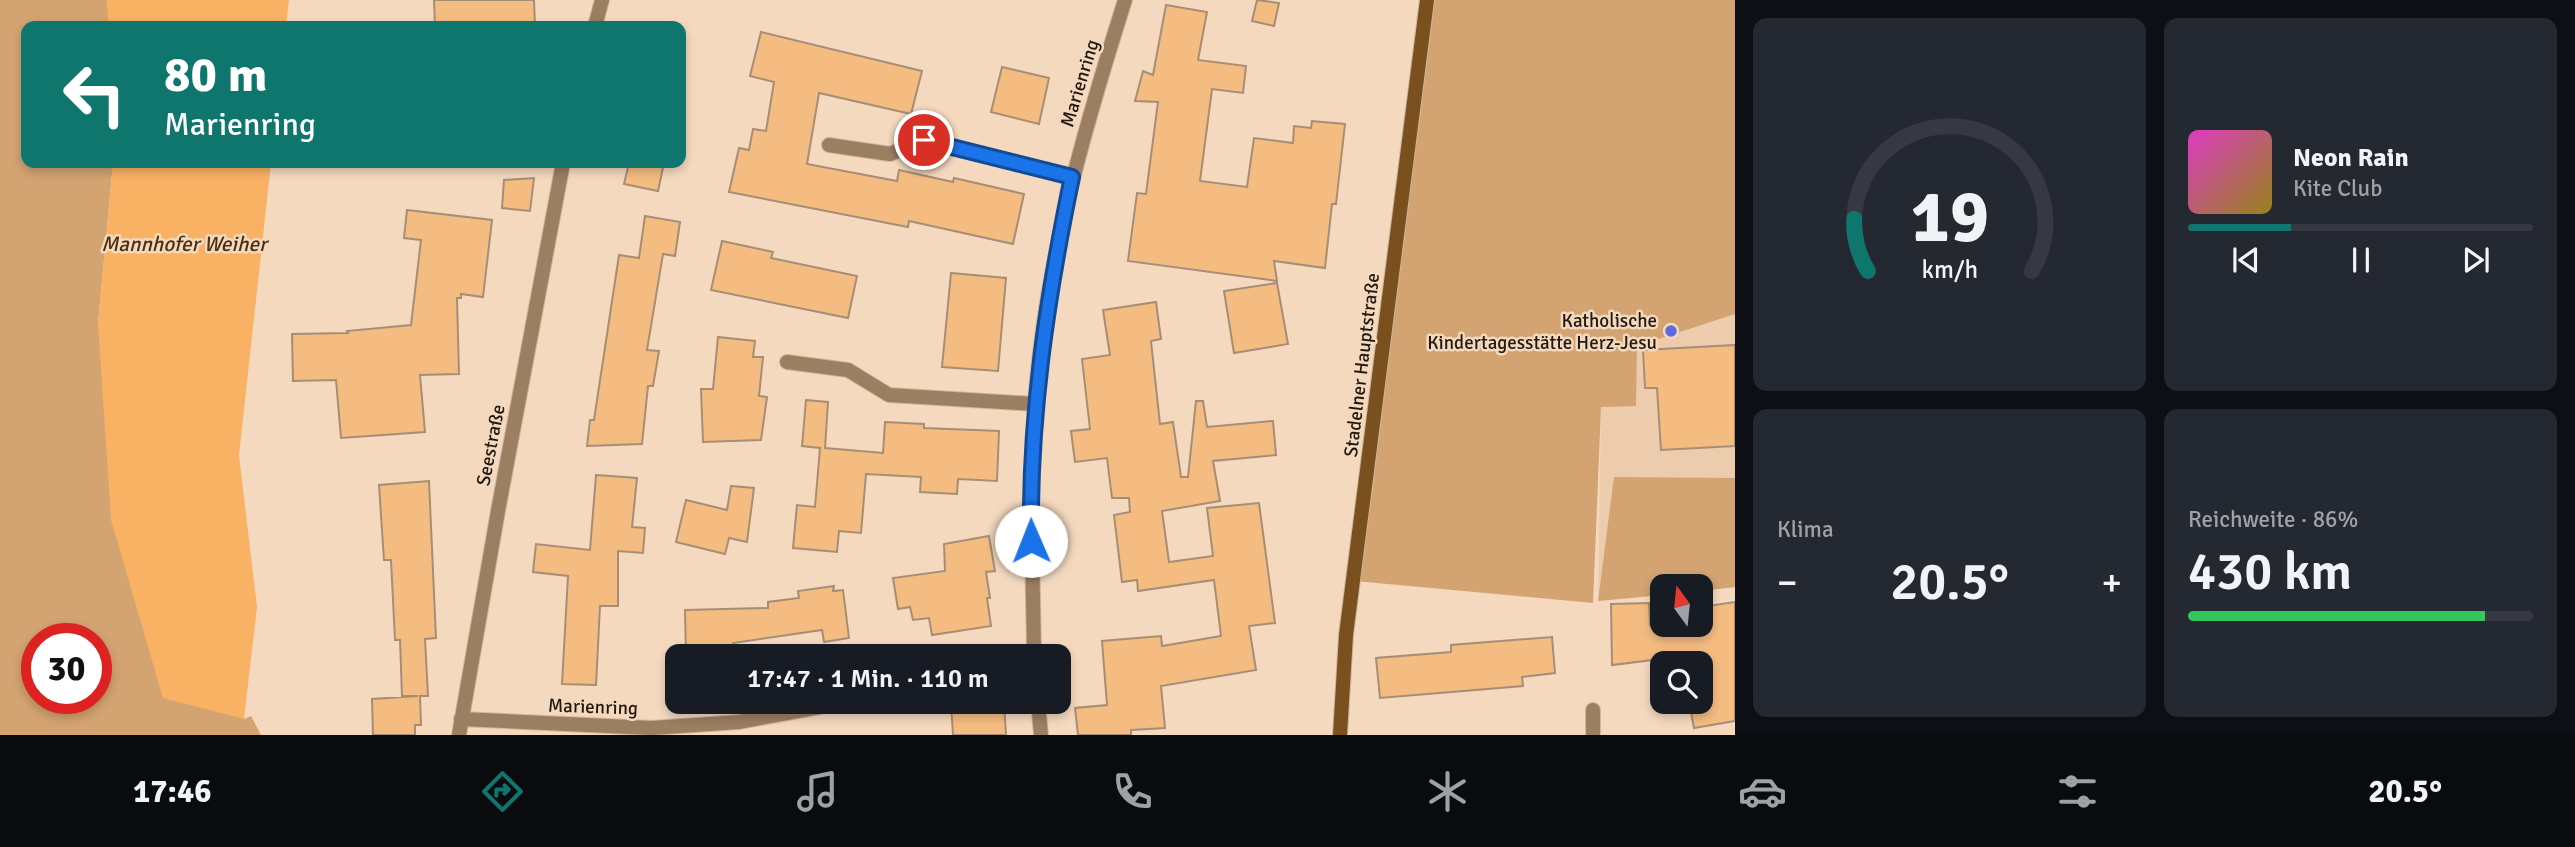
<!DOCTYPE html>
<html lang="de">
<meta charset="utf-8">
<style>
body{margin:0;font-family:Signika,sans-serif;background:#242831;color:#f1f3f6;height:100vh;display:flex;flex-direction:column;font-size:26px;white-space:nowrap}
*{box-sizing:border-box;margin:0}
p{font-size:23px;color:#9ea1a6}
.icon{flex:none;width:38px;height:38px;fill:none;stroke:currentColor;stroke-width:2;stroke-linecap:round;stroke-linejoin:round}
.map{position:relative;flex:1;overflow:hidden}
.drawer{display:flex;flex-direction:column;gap:18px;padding:18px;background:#0d0f14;width:840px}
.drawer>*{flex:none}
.top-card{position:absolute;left:21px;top:21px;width:665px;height:147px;border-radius:14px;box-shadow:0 4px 10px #0003;background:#0f766e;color:#fff;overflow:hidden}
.needle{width:46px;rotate:345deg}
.controls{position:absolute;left:1650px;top:574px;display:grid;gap:14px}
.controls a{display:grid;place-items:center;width:63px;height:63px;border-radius:14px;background:#171b24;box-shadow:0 4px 10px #0003;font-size:35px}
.speed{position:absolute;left:21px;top:623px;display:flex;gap:14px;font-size:35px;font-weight:700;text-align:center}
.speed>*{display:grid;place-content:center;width:91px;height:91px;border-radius:50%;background:#171b24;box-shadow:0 4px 10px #0003;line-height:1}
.speed .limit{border:10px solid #d22;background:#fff;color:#111}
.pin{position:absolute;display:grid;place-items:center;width:60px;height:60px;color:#fff;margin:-30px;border:4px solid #fff;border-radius:50%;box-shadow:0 2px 7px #0007}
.me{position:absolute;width:77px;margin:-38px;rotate:359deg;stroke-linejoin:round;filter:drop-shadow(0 0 5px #0008)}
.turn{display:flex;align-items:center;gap:24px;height:147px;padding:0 28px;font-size:32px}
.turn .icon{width:91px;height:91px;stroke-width:2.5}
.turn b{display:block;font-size:49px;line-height:60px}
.big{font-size:52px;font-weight:600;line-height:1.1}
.drawer .widget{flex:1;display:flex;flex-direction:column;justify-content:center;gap:10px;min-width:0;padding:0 24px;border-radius:14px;background:#242831}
.drawer .dial{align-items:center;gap:0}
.dial svg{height:182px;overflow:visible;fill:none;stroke:#363941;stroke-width:7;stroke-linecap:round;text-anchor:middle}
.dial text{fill:#f1f3f6;stroke:none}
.song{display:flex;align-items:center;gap:21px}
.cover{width:84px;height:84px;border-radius:10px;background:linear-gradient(135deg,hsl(310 70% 55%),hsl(50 70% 35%))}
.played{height:7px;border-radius:4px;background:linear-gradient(90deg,#0f766e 30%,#363941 30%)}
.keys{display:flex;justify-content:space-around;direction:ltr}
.heat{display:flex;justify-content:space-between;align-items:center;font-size:38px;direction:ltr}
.charge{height:10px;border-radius:5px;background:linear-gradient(90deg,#34c759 86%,#363941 0)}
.drawer .tiles{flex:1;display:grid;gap:18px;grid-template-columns:repeat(2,1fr)}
.trip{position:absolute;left:665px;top:644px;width:406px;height:70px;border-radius:14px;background:#171b24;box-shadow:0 4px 10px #0003;font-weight:600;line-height:70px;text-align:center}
.tab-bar{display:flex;height:112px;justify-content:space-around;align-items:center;background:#090b0e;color:#9ea1a6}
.tab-bar .icon{width:49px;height:49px}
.tab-bar .active{color:#0f766e}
.tab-bar b{font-size:32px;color:#f1f3f6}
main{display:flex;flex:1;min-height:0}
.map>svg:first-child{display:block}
.built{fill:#ecccad}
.green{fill:#d3a371;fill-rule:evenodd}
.water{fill:#f9b164}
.building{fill:#f5bc81;stroke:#a68e76;stroke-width:2}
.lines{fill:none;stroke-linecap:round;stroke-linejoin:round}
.service-casing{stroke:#ceb69f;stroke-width:16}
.minor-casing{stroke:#ceb69f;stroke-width:16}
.secondary-casing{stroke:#ceb69f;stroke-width:16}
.service{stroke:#9c7e60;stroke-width:14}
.minor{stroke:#9c7e60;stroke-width:14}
.secondary{stroke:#7a501f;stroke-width:14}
.route-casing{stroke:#114b97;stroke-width:18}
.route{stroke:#1a73e8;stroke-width:12}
.poi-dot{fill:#6169e1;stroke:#f4d9bf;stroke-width:2.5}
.labels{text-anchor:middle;stroke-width:5;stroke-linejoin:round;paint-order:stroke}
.street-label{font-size:19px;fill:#22190f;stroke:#f4d9bf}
.poi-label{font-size:19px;fill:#22190f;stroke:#f4d9bf;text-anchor:end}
.water-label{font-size:21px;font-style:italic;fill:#4c300f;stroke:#f4d9bf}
</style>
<main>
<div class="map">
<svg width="1735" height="735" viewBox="0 0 1735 735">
<rect width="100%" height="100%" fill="#f4d9bf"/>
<path class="built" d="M1735,139V587L1701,591V586H1662V595L1598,601L1601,407Z"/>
<path class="green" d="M0,0H107L109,26H26V163H113L98,324L244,719L251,716L261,735H0ZM37,639H96V698H37Z
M1428,0H1735V314L1637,346L1636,406L1601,407L1593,603L1355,581Z
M1614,477L1735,478V587L1701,591V586H1662V595L1598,601Z"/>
<path class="water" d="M107,0H289L286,26H109Z
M113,163H271L239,455L257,607L244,719L163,698L111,520L98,324Z"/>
<path class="building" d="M434,0H534L535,26H435Z
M1257,0L1279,3L1274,26L1252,21Z
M1166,5L1207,12L1198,60L1246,66L1243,93L1212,89L1200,181L1247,187L1254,138L1293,143L1294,126L1311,128L1312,121L1345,124L1336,204H1332L1325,268L1274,261L1277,281L1128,261L1137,193L1146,194L1158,102L1135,101L1143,71L1153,75Z
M761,32L922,71L911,114L819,93L807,164L897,181L899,170L953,182L954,178L1024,194L1013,244L909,221L908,227L729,192L739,148L749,150L753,129L766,131L774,82L750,76Z
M1002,67L1049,78L1039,124L991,112Z
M629,163H664L658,191L624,184Z
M534,178L530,211L502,208L504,180Z
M407,210L492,220L483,297L461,294V298H457L459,374L420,375L425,432L341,438L336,380L293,381L292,334L348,333L347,331L411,325L421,240L404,238Z
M645,216L680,222L675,256L663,254L647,350L659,351L653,386H648L642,444L587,446L590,420H594L619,255L639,258Z
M722,241L773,252L771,258L857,276L848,318L711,290Z
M951,273L1006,278L998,371L942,367Z
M1277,283L1288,344L1234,353L1224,291Z
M1156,302L1161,339L1151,341L1160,424L1173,422L1181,477H1188L1196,401H1203L1207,427L1273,421L1276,455L1213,461L1220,501L1162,511L1169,562L1213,556L1207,508L1259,503L1275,623L1249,626L1256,670L1161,686L1165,728L1131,730V735H1078L1075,708L1107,705L1102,641L1161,636L1162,646L1221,636L1214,580L1138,591L1137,580L1122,582L1114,515L1130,512L1129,498H1112L1107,458L1075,462L1071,431L1090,429L1082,359L1110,355L1103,310Z
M718,337L755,341L753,357H763L759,396L767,397L761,440L703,442L701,389H713Z
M1735,345V446L1661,450L1657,388H1645L1643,350Z
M806,400L828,402L825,448L883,453L885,422L924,424V428L999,431L997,481L958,479L957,494L938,493L920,492L921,477L866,474L861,533L839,531L837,552L793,548L797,505L815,507L820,448L802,446Z
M596,475L637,478L632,527L645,528L643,553L618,551V606H600L596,685L562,684L568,576L533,572L536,544L590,550Z
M429,481L436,638L425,639L428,696H420L421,725H415V735H373L372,699L418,696H402L400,640H395L391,560H384L379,485Z
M731,486L754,488L747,542L729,538L725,554L676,542L686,500L727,510Z
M989,536L995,571L986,572L990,598H987L991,626L932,635L929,618L913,620L910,607L898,609L893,578L945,571L944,544Z
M834,586L833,591L843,590L849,638L824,642L822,630L733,643V656H686L685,610L768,608V602L799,598L798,591Z
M1735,602V721L1694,728L1689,702H1701V654L1612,665L1611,604L1649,603L1650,625H1701V607Z
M1552,637L1555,673L1522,677L1523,686L1380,698L1376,658L1451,652V645Z
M1004,702L1006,735H953L951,703Z"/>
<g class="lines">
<defs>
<path id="service" d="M829,145L890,154L924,140L1072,177
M787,362L848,370L889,395L1035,404
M1593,710V735"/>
<path id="minor" d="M595,26L602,0
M1034,656C1033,573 1029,491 1035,407C1044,267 1083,133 1125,0
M1038,702L1041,735
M461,719L651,728L739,722L847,702
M459,735L498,511L563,163"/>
<path id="secondary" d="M1340,735L1346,635L1427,0"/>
</defs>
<use href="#service" class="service-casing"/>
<use href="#minor" class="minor-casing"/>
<use href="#secondary" class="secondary-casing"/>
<use href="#service" class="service"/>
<use href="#minor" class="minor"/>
<use href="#secondary" class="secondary"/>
</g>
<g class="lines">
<defs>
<path id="route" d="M924,140L1072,177C1047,298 1029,417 1031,541"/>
</defs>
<use href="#route" class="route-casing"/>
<use href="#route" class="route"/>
</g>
<circle class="poi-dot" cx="1671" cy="331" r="7"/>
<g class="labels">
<g class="street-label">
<text transform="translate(1079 83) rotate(-73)" y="7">Marienring</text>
<text transform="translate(1361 365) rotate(-83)" y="7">Stadelner Hauptstraße</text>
<text transform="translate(490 445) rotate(-79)" y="7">Seestraße</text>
<text transform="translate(593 706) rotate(2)" y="7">Marienring</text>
</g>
<g class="poi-label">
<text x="1657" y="327">Katholische<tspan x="1657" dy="22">Kindertagesstätte Herz-Jesu</tspan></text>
</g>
<g class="water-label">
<text x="184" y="251">Mannhofer Weiher</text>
</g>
</g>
</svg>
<div class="controls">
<a><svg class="needle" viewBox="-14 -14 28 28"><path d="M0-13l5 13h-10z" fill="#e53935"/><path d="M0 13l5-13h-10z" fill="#9ea1a6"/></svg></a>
<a><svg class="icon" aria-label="search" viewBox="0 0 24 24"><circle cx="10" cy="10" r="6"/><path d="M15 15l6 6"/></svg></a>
</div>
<div class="speed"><div class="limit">30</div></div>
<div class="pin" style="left:924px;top:140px;background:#d93025"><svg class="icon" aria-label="arrive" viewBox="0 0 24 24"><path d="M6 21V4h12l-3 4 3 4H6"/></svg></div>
<svg class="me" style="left:1031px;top:541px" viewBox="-20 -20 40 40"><circle r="19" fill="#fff"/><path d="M0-13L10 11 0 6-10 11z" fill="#1a73e8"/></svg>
<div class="trip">17:47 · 1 Min. · 110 m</div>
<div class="top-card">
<div class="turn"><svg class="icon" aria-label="left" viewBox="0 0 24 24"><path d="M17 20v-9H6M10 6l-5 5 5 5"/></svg><div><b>80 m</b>Marienring</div></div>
</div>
</div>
<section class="drawer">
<div class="tiles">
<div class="widget dial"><svg viewBox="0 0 100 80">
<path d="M14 69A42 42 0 1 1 86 69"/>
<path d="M14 69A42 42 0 0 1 8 46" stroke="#0f766e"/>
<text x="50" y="56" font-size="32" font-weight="700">19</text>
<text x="50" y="72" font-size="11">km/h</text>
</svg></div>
<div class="widget">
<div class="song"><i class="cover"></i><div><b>Neon Rain</b><p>Kite Club</p></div></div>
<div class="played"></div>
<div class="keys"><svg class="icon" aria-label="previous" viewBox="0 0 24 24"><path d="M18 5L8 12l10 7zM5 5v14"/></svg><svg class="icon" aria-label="pause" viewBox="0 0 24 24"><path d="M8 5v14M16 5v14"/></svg><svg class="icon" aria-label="next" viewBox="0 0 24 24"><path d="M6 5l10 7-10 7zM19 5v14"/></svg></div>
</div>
<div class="widget"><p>Klima</p>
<div class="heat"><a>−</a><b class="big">20.5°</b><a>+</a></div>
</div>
<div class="widget"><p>Reichweite · 86%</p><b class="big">430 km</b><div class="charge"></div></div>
</div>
</section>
</main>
<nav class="tab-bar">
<b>17:46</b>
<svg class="icon active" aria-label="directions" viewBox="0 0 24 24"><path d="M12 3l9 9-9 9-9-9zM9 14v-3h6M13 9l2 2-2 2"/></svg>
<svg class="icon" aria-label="music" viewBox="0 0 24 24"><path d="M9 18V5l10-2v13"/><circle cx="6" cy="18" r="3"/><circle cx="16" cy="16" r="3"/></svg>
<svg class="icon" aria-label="phone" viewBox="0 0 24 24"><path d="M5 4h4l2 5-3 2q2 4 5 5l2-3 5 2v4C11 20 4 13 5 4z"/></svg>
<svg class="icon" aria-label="climate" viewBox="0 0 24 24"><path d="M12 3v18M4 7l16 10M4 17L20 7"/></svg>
<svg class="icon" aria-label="car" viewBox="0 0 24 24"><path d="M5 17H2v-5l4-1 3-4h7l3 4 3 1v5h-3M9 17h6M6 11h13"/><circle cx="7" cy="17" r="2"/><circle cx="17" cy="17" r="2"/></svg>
<svg class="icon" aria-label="filters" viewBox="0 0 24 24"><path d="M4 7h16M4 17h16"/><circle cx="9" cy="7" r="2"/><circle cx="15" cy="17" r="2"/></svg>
<b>20.5°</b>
</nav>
